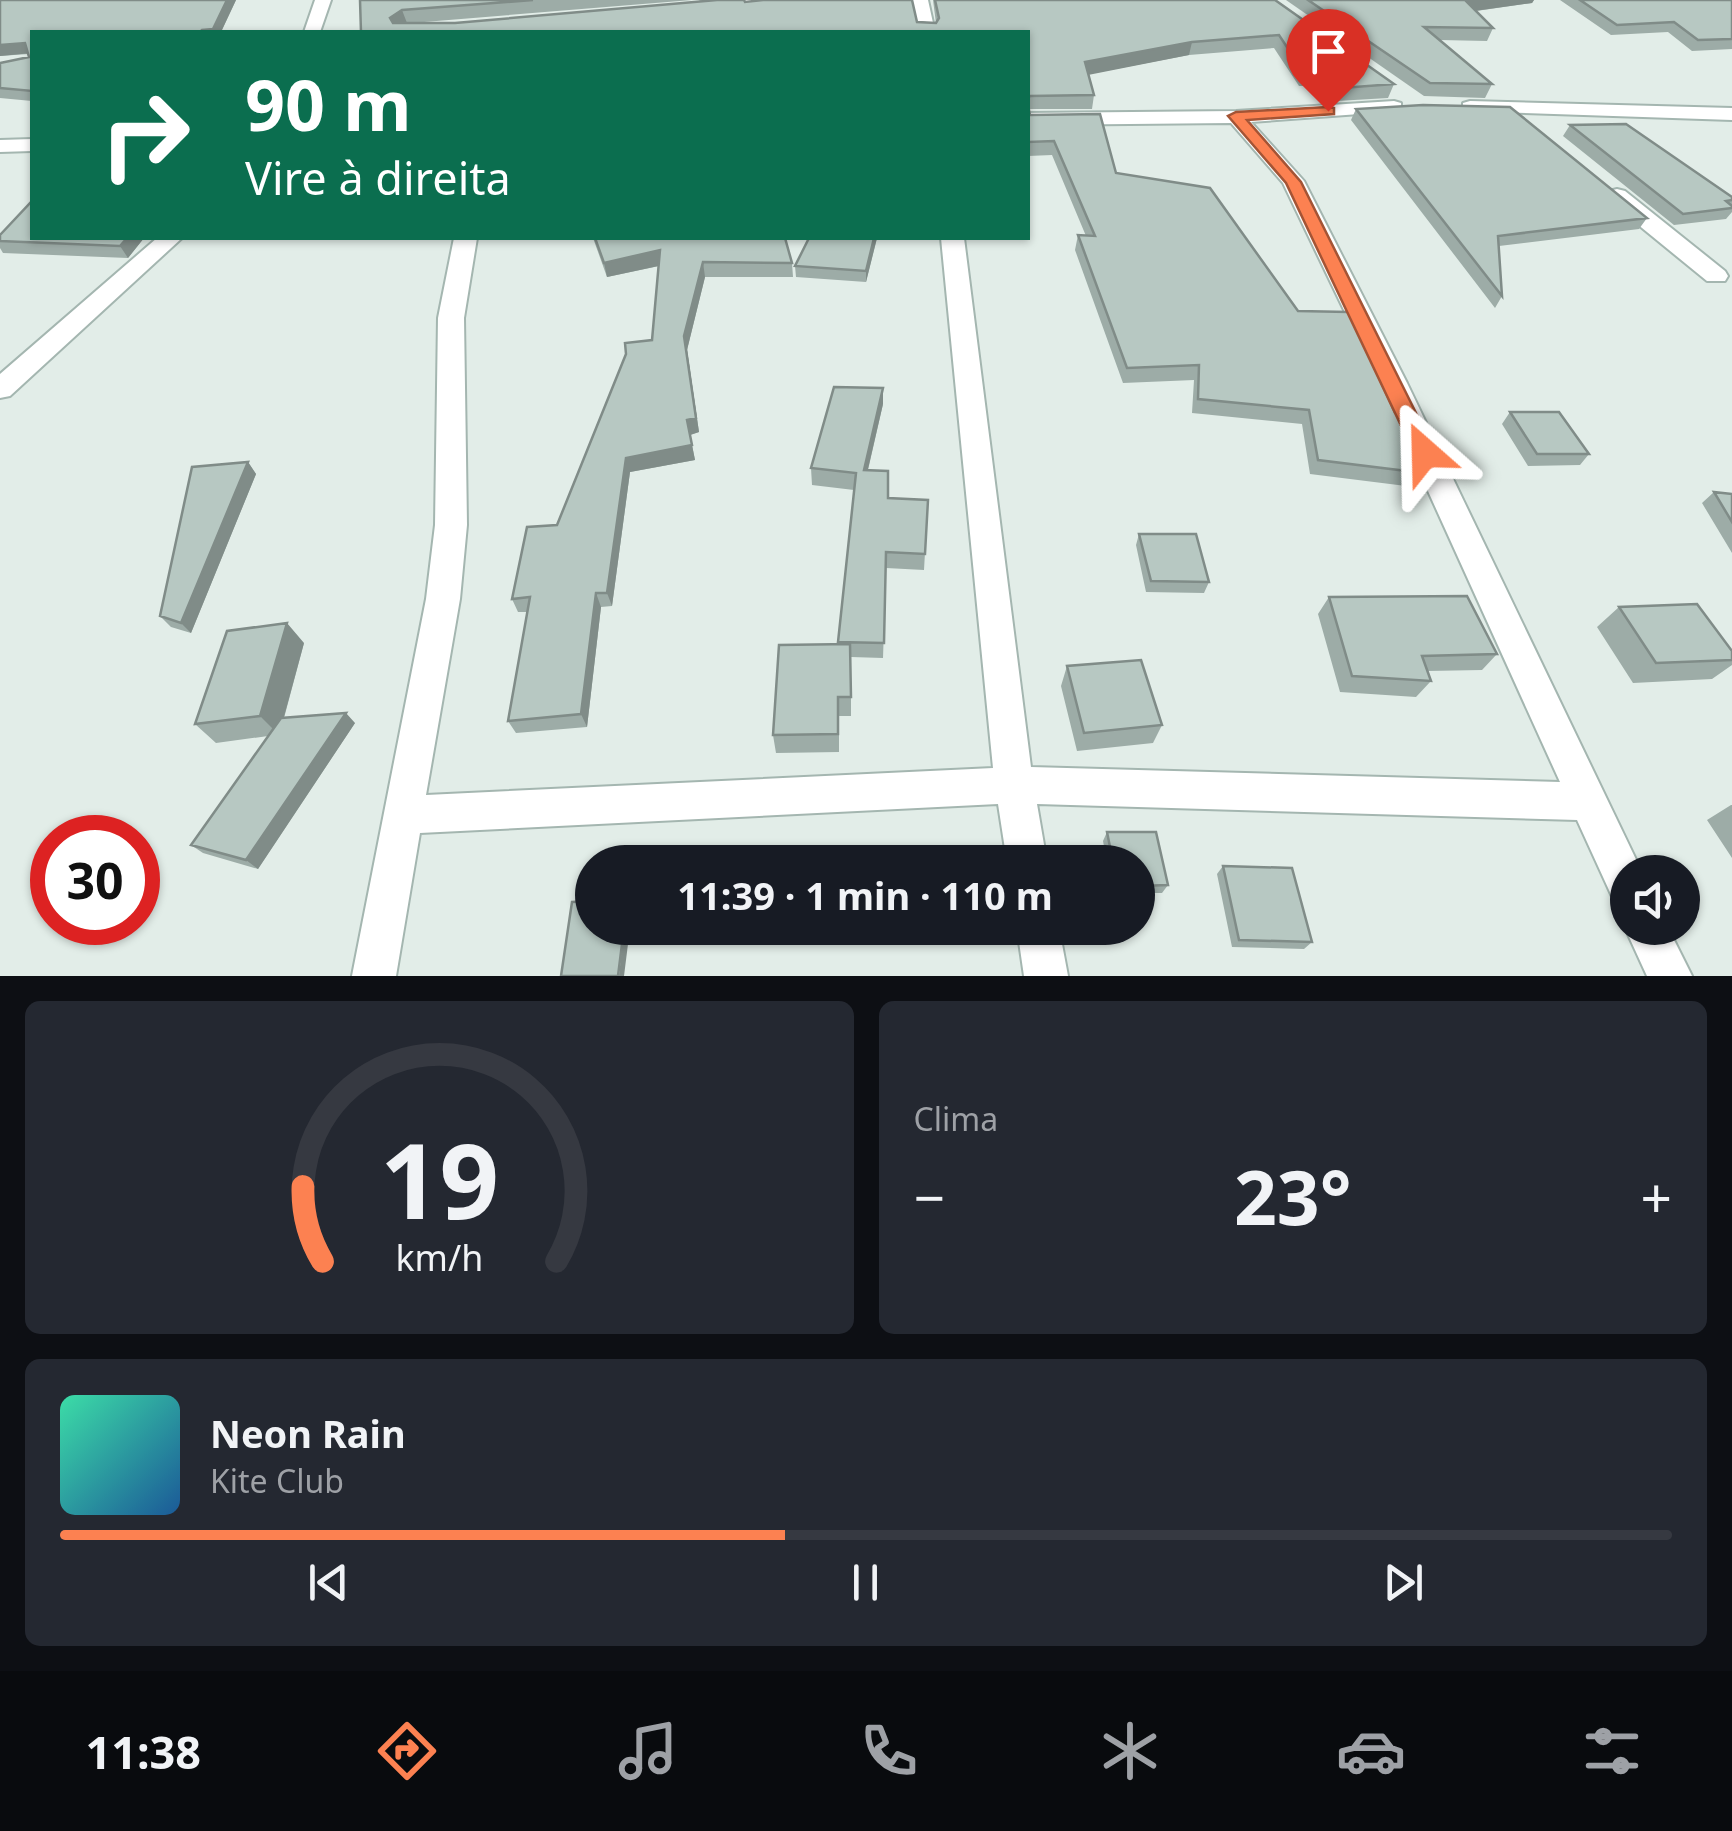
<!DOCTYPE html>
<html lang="pt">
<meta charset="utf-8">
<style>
body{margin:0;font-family:"Noto Sans",sans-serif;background:#242831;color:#f1f3f6;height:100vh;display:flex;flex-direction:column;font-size:38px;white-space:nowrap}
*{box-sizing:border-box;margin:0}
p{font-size:32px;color:#9ea1a6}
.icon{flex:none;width:55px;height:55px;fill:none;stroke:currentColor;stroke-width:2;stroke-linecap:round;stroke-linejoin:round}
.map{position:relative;height:976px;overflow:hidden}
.sheet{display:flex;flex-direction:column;gap:25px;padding:25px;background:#0d0f14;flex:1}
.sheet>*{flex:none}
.top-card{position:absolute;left:30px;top:30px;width:1000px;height:210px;border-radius:0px;box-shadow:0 2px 8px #0004;background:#0b6e4f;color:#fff;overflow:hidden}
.tools{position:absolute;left:1610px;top:855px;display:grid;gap:20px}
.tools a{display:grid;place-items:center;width:90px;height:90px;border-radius:50%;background:#171b24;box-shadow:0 2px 8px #0004;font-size:50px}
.speed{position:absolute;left:30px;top:815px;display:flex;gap:20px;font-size:50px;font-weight:700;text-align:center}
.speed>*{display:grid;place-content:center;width:130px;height:130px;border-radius:50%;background:#171b24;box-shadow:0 2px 8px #0004;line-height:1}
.speed .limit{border:15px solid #d22;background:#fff;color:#111}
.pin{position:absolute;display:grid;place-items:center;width:85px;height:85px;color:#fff;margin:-102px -42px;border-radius:50% 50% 50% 0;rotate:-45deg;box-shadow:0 0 10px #0007}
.pin .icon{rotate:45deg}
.me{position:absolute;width:110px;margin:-55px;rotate:335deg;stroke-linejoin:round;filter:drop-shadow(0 0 8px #0008)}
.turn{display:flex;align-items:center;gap:35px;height:210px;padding:0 50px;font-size:45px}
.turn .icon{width:130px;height:130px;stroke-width:2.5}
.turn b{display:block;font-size:70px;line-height:85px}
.big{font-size:75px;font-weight:700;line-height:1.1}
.sheet .card{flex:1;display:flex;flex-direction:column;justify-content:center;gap:15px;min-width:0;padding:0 35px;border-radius:15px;background:#242831}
.sheet .dial{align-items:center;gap:0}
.dial svg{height:260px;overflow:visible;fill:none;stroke:#363941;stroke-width:7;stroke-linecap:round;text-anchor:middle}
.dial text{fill:#f1f3f6;stroke:none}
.song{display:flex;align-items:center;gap:30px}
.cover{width:120px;height:120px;border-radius:15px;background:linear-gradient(135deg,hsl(160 70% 55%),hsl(210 70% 35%))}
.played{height:10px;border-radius:5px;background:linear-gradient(90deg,#fc8151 45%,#363941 45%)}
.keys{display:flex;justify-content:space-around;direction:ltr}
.heat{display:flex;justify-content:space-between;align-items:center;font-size:55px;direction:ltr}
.sheet .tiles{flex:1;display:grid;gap:25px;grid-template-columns:1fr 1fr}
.card:last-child{grid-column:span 2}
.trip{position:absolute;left:575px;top:845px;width:580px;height:100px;border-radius:50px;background:#171b24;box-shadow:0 2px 8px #0004;font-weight:700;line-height:100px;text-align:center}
.menu{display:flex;height:160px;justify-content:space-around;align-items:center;background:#090b0e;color:#9ea1a6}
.menu .icon{width:70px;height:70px}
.menu .current{color:#fc8151}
.menu b{font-size:45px;color:#f1f3f6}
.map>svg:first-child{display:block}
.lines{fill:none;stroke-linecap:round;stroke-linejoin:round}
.minor-casing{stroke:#a4b6b0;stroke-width:4}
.minor{fill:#fff;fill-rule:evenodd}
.wall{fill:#9daca7}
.shaded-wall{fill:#808c88}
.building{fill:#b7c8c2;stroke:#808c88;stroke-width:2.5}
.route{fill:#fc8151;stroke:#a45435;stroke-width:2.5}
</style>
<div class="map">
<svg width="1732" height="976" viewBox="0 0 1732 976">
<rect width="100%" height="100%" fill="#e2ede8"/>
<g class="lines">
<defs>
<path id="minor" d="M315,0H331L320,32H304Z
M704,0H771L763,5L698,9L696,5Z
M912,0H928L935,32H919Z
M1394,101L1401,103V111L1251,122L1304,181L1407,383L1642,872H1628V907L1614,901L1577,820L1037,804L1047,862H1007L998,804L420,833L396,976H352L426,599L435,525L438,318L454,238H477L464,318L467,525L460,599L426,795L993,768L941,238H964L1031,767L1560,782L1379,383L1283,183L1231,123L1028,125V113L1236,111Z
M1470,101L1732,108V120L1463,111V103Z
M32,139V151L0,152V140Z
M1617,189L1625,191L1725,271L1728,276L1725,281H1707L1609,201L1606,196L1609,191Z
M157,238H182L10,396L0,398V374Z
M1628,922V928H1668L1692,976H1647L1625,928Z
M1017,928H1059L1068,976H1024Z"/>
</defs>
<use href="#minor" class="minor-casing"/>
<use href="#minor" class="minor"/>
</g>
<path class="wall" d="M0,0H236L221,32H32V101L0,98V63L29,57L28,54L0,56Z
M360,0H692L412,23H455L745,2L936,23L933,0H1275L1394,84L1388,98L1337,101L1325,86H1299L1274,48L1189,55L1089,74L1094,95L1092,109H1028L1030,115L1116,173L1298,311L1415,472L1406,486L1310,474L1302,424L1192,413L1194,380L1123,383L1075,250L1078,235L1086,236L1052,155L1028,156V32H361Z
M1286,0H1534L1532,3L1476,11L1493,28L1487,41L1440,40L1492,84L1485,98L1424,96Z
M1560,0H1732V49L1692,51L1668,32L1611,35Z
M1356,109L1647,218L1639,229L1499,246L1502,296L1495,308L1351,120Z
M1570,125L1732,197V212L1726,219L1674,225L1563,136Z
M0,235L32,238H144L128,258L3,253L0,248Z
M593,238H785L792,263L793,277H705L687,350L699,432L690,435L695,460L630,472L612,606L601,607L587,727L516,733L508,721L527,612H518L512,599L557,525L652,340L659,266L607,277Z
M877,238L866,282L796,277L795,266Z
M883,404L868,470L888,498L928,500L924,570L886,568L883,658L851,657V716H839V752L776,753L773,735L838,645L854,490L812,485L811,468Z
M1510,412L1589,454L1580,465L1528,466L1502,424Z
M248,462L256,474L191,633L171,627L160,616Z
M1714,492L1732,494V553L1702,503Z
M1139,534L1209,582L1204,593L1146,592L1136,545Z
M1329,597L1497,654L1482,670L1427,671L1431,681L1416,697L1340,692L1318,614Z
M1619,607L1732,651V665L1712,679L1633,683L1597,627Z
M304,643L284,718L355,723L258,869L203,853L191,845L268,736L216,743L195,724Z
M1067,666L1162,725L1153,743L1077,751L1061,686Z
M1731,805H1732V858L1707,820Z
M1107,832L1168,885L1162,893H1138V862H1107L1103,841Z
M1223,866L1312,942L1304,949L1232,947L1217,874Z
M918,928H946L943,938Z"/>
<path class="shaded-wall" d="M227,0H236L221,32H200Z
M1465,0H1534L1532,3L1460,13Z
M402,10L407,23L394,31L390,18Z
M1192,42L1189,55L1083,76L1085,62Z
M25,43L32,53L0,56V45Z
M127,238H144L128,258L120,246Z
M874,238H877L866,282V271Z
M660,250L663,265L607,277L604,263Z
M703,262L705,277L687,350L699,432L690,435L687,420L684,336Z
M883,388V404L864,486V470Z
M692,445L695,460L630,472L612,606L607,593L626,458Z
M248,462L256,474L191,633L181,623Z
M596,593L601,607L587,727L581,714Z
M287,623L304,643L279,735L260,716Z
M346,713L355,723L258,869L246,860Z
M624,928H630L624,976H619Z"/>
<path class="building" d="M0,0H227L213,29L202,30L200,32H32V91L0,88V63L29,57L25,43L0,45Z
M360,0H533L402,10L390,18L393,23H455L717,0H744L745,2L763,0H912L917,22L936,23L939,18L935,0H1275L1394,84L1342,88L1330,72L1304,73L1279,35L1192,42L1085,62L1094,95L1030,96L1028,98V32H361Z
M1308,0H1469H1465L1493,28L1424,27L1492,84L1430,83Z
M1580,0H1732V39L1698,40L1674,22L1617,25Z
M1028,105L1030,115L1100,114L1116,173L1210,188L1298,311L1349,312L1395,413L1400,414L1415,472L1318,460L1309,410L1198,399L1199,365L1127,368L1078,235L1095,236L1054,141L1028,142Z
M1423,105L1510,107L1647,218L1498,236L1502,296L1356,109Z
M1626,124L1732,197V200L1726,201L1732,206V208L1683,214L1570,125Z
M32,201V238H127L120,246L0,241V235Z
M595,238H785L792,263L703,262L684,336L696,418L687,420L692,445L626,458L607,593H596L581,714L508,721L530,597L512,599L527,527L557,525L626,354L625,343L652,340L660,250L604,263Z
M809,238H874L866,271L795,266Z
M834,387L883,388L864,470L888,471V498L928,500L925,554L886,552L884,643L838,642L856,473L811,468Z
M1510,412H1559L1589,454H1537Z
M248,462L181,623L160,616L192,467Z
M1714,492L1732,494V522Z
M1139,534H1196L1209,582L1151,581Z
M1467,596L1497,654L1422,656L1431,681L1352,676L1329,597Z
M1697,604L1732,651V660L1656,663L1619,607Z
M287,623L260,716L195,724L227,631Z
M850,644L851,697H838V734L773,735L779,645Z
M1141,660L1162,725L1084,733L1067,666Z
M346,713L246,860L191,845L281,718Z
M1107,832H1156L1168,885L1138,886V862H1113Z
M1223,866L1292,868L1312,942L1239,940Z
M592,901V928H624L618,976H561L572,902Z"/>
<path class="route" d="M1328,107L1334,108V114L1247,120L1301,182L1436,453L1425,461L1414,453L1286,183L1228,116L1236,112Z"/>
</svg>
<div class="tools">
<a><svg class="icon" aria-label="sound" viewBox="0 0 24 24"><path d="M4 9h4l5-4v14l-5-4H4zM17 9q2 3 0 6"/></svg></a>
</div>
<div class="speed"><div class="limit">30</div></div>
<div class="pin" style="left:1328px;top:111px;background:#d93025"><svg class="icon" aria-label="arrive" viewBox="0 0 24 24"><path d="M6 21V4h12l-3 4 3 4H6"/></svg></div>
<svg class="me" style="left:1425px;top:453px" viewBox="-20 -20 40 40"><path d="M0-17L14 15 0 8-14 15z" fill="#fc8151" stroke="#fff" stroke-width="4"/></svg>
<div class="trip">11:39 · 1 min · 110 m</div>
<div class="top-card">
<div class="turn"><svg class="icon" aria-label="right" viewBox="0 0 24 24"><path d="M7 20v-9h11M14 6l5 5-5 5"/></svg><div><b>90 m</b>Vire à direita</div></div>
</div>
</div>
<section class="sheet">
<div class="tiles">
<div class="card dial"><svg viewBox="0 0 100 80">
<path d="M14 69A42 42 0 1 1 86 69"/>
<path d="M14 69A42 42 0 0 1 8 46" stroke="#fc8151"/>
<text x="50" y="56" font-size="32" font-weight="700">19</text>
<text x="50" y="72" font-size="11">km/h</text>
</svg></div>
<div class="card"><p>Clima</p>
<div class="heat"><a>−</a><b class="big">23°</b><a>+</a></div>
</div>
<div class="card">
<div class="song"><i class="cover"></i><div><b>Neon Rain</b><p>Kite Club</p></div></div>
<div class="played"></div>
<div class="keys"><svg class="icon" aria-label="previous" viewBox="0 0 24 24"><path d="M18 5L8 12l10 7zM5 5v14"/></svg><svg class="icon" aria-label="pause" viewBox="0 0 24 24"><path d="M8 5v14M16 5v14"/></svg><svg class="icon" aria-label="next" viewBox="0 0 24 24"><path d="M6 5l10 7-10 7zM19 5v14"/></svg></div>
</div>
</div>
</section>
<nav class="menu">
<b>11:38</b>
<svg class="icon current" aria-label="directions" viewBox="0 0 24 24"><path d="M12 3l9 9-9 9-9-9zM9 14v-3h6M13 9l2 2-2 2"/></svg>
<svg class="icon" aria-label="music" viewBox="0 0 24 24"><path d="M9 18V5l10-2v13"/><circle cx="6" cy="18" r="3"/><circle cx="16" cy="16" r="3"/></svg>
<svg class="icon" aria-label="phone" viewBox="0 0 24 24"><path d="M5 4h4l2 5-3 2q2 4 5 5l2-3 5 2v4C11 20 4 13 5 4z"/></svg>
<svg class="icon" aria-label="climate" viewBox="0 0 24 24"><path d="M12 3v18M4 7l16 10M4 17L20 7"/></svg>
<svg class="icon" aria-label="car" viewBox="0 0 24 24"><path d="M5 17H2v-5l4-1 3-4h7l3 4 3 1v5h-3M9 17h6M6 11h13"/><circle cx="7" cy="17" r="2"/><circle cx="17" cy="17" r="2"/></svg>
<svg class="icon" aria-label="filters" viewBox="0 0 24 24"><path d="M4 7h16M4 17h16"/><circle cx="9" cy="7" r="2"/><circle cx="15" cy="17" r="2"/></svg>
</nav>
